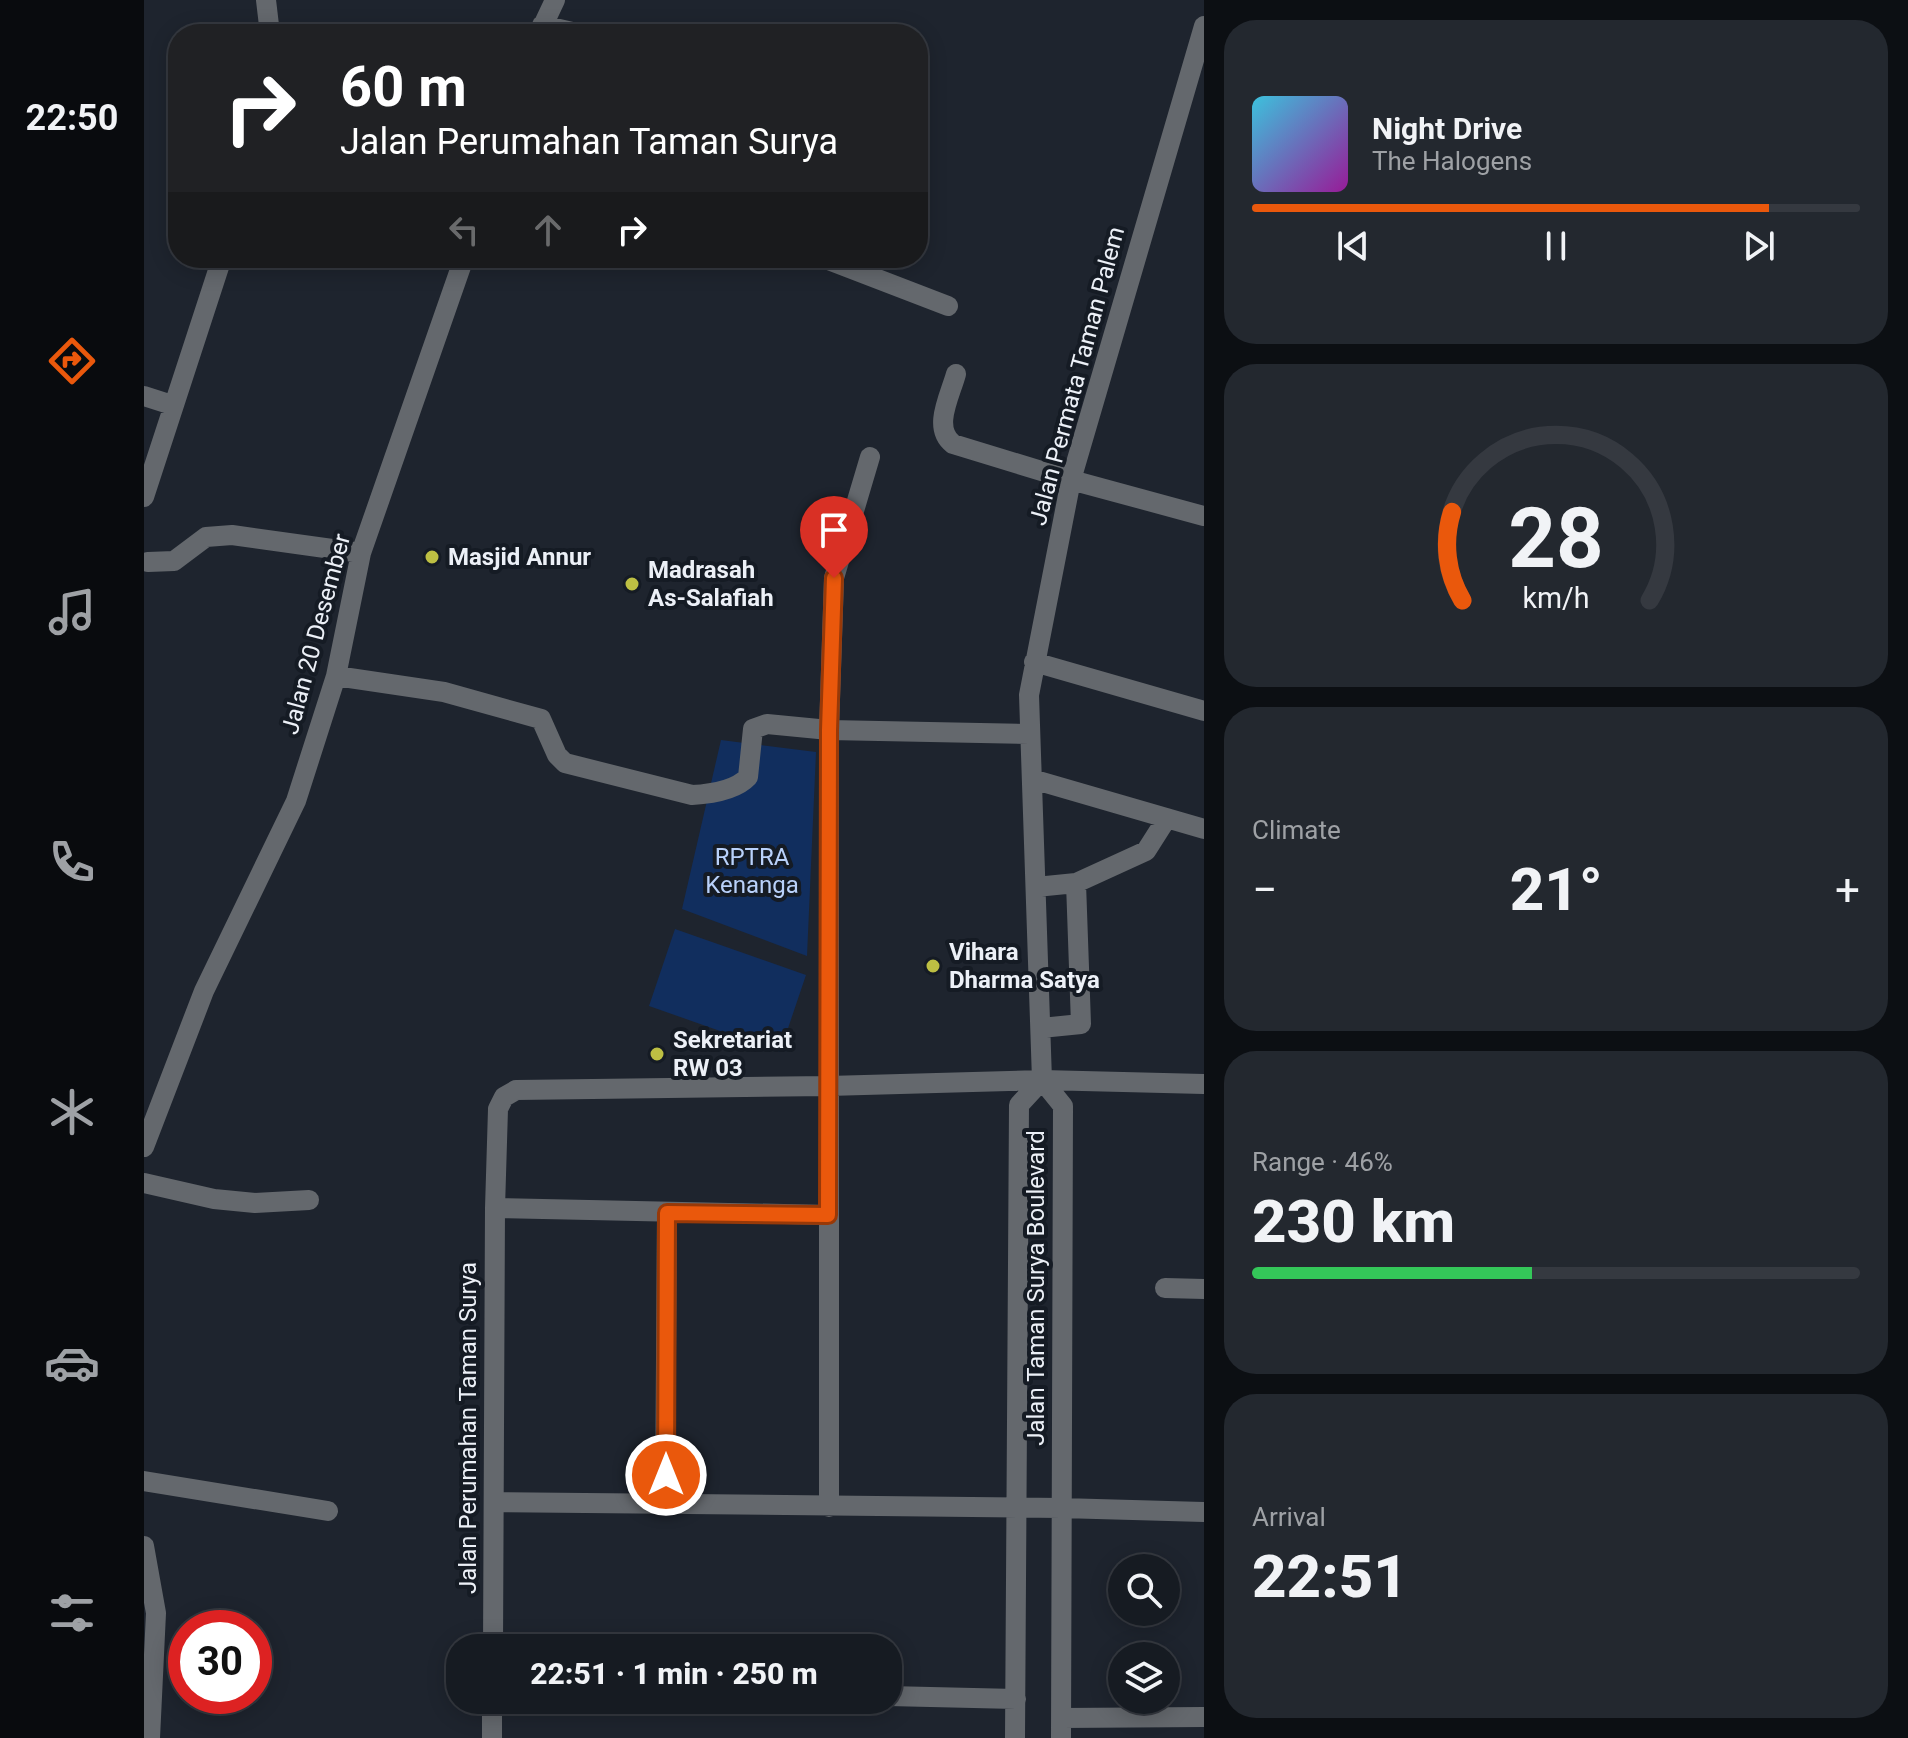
<!DOCTYPE html>
<meta charset="utf-8">
<style>
body{margin:0;font-family:Roboto,sans-serif;background:#23282f;color:#f1f3f6;height:100vh;display:flex;flex-direction:column;font-size:30px;white-space:nowrap}
*{box-sizing:border-box;margin:0}
p{font-size:26px;color:#9ea1a5}
.icon{flex:none;width:44px;height:44px;fill:none;stroke:currentColor;stroke-width:2;stroke-linecap:round;stroke-linejoin:round}
.map{position:relative;flex:1;overflow:hidden}
.side{display:flex;flex-direction:column;gap:20px;padding:20px;background:#0c0f13;width:704px}
.side>*{flex:none}
.banner{position:absolute;left:24px;top:24px;width:760px;height:244px;border-radius:32px;box-shadow:0 4px 20px #0003,0 0 0 2px #353940;background:#202124;color:#fff;overflow:hidden}
.tools{position:absolute;left:964px;top:1554px;display:grid;gap:16px}
.tools a{display:grid;place-items:center;width:72px;height:72px;border-radius:50%;background:#161b22;box-shadow:0 4px 20px #0003,0 0 0 2px #353940;font-size:40px}
.speed{position:absolute;left:24px;top:1610px;display:flex;gap:16px;font-size:40px;font-weight:700;text-align:center}
.speed>*{display:grid;place-content:center;width:104px;height:104px;border-radius:50%;background:#161b22;box-shadow:0 4px 20px #0003,0 0 0 2px #353940;line-height:1}
.speed .limit{border:12px solid #d22;background:#fff;color:#111}
.pin{position:absolute;display:grid;place-items:center;width:68px;height:68px;color:#fff;margin:-82px -34px;border-radius:50% 50% 50% 0;rotate:-45deg;box-shadow:0 0 8px #0007}
.pin .icon{rotate:45deg}
.me{position:absolute;width:88px;margin:-44px;rotate:0deg;stroke-linejoin:round;filter:drop-shadow(0 0 6px #0008)}
.turn{display:flex;align-items:center;gap:28px;height:168px;padding:0 40px;font-size:36px}
.turn .icon{width:104px;height:104px;stroke-width:2.5}
.turn b{display:block;font-size:56px;line-height:68px}
.lanes{display:flex;align-items:center;height:76px;padding:0 40px;background:#0003;justify-content:center;gap:40px;direction:ltr}
.lanes .off{opacity:.35}
.big{font-size:60px;font-weight:800;line-height:1.1}
.side .tile{flex:1;display:flex;flex-direction:column;justify-content:center;gap:12px;min-width:0;padding:0 28px;border-radius:32px;background:#23282f}
.side .dial{align-items:center;gap:0}
.dial svg{height:208px;overflow:visible;fill:none;stroke:#353940;stroke-width:7;stroke-linecap:round;text-anchor:middle}
.dial text{fill:#f1f3f6;stroke:none}
.song{display:flex;align-items:center;gap:24px}
.cover{width:96px;height:96px;border-radius:12px;background:linear-gradient(135deg,hsl(190 70% 55%),hsl(300 70% 35%))}
.played{height:8px;border-radius:4px;background:linear-gradient(90deg,#ea580c 85%,#353940 85%)}
.keys{display:flex;justify-content:space-around;direction:ltr}
.heat{display:flex;justify-content:space-between;align-items:center;font-size:44px;direction:ltr}
.charge{height:12px;border-radius:6px;background:linear-gradient(90deg,#34c759 46%,#353940 0)}
.trip{position:absolute;left:302px;top:1634px;width:456px;height:80px;border-radius:32px;background:#161b22;box-shadow:0 4px 20px #0003,0 0 0 2px #353940;font-weight:800;line-height:80px;text-align:center}
main{display:flex;flex:1;min-height:0}
.tab-bar{display:flex;flex-direction:column;width:144px;justify-content:space-around;align-items:center;background:#090b0e;color:#9ea1a5}
.tab-bar .icon{width:56px;height:56px}
.tab-bar .selected{color:#ea580c}
.tab-bar b{font-size:36px;color:#f1f3f6}
.map>svg:first-child{display:block}
.green{fill:#112e5e}
.lines{fill:none;stroke-linecap:round;stroke-linejoin:round}
.minor{stroke:#64686d;stroke-width:20}
.route-casing{stroke:#983908;stroke-width:20}
.route{stroke:#ea580c;stroke-width:14}
.poi-dot{fill:#bdbf43;stroke:#151b24;stroke-width:3}
.labels{text-anchor:middle;stroke-width:8;stroke-linejoin:round;paint-order:stroke}
.street-label{font-size:24px;fill:#ecf0f7;stroke:#151b24}
.poi-label{font-size:24px;font-weight:bold;fill:#ecf0f7;stroke:#151b24;text-anchor:start}
.park-label{font-size:24px;fill:#b9d1fa;stroke:#151b24}
</style>
<main>
<nav class="tab-bar">
<b>22:50</b>
<svg class="icon selected" aria-label="directions" viewBox="0 0 24 24"><path d="M12 3l9 9-9 9-9-9zM9 14v-3h6M13 9l2 2-2 2"/></svg>
<svg class="icon" aria-label="music" viewBox="0 0 24 24"><path d="M9 18V5l10-2v13"/><circle cx="6" cy="18" r="3"/><circle cx="16" cy="16" r="3"/></svg>
<svg class="icon" aria-label="phone" viewBox="0 0 24 24"><path d="M5 4h4l2 5-3 2q2 4 5 5l2-3 5 2v4C11 20 4 13 5 4z"/></svg>
<svg class="icon" aria-label="climate" viewBox="0 0 24 24"><path d="M12 3v18M4 7l16 10M4 17L20 7"/></svg>
<svg class="icon" aria-label="car" viewBox="0 0 24 24"><path d="M5 17H2v-5l4-1 3-4h7l3 4 3 1v5h-3M9 17h6M6 11h13"/><circle cx="7" cy="17" r="2"/><circle cx="17" cy="17" r="2"/></svg>
<svg class="icon" aria-label="filters" viewBox="0 0 24 24"><path d="M4 7h16M4 17h16"/><circle cx="9" cy="7" r="2"/><circle cx="15" cy="17" r="2"/></svg>
</nav>
<div class="map">
<svg width="1060" height="1738" viewBox="0 0 1060 1738">
<rect width="100%" height="100%" fill="#1e242e"/>
<path class="green" d="M577,740L672,752L663,956L538,909Z
M531,929L662,975L636,1052L505,1006Z"/>
<g class="lines">
<path class="minor" d="M122,0L126,34
M398,25L437,34
M395,34L411,0
M679,258L804,306
M812,374C806,396 788,428 809,444L927,480L1060,516
M0,396L28,405
M0,497L78,258
M4,562L30,561L62,537L88,535L217,553
M890,662L1060,711
M192,676L300,692L397,719L413,755L421,763L548,795C566,794 591,791 604,777L609,729L623,724L685,730L885,734
M888,779L1060,829
M892,887L932,883L1002,851L1023,818
M897,1028L937,1024L932,883
M898,1080L885,695L927,480L1060,26
M898,1080L919,1106L917,1738
M0,1147L60,991L152,801L192,676L217,553L320,258
M0,1183L70,1199L111,1203L165,1200
M351,1208L684,1215
M1021,1288L1060,1289
M0,1481L184,1511
M351,1502L917,1508L1060,1512
M521,1504L523,1213
M685,1507V730L690,578L726,457
M0,1546L12,1613L6,1738
M349,1648L351,1208L354,1109L360,1097L372,1090L684,1086L898,1080L1060,1084
M744,1696L872,1699
M348,1700V1738
M918,1718L1060,1717
M871,1738L875,1105L898,1080"/>
</g>
<g class="lines">
<defs>
<path id="route" d="M522,1475L523,1213L684,1215L685,730L690,578"/>
</defs>
<use href="#route" class="route-casing"/>
<use href="#route" class="route"/>
</g>
<g class="poi-dot">
<circle cx="288" cy="557" r="8"/>
<circle cx="488" cy="584" r="8"/>
<circle cx="789" cy="966" r="8"/>
<circle cx="513" cy="1054" r="8"/>
</g>
<g class="labels">
<g class="street-label">
<text transform="translate(933 376) rotate(-75)" y="8">Jalan Permata Taman Palem</text>
<text transform="translate(172 634) rotate(-75)" y="8">Jalan 20 Desember</text>
<text transform="translate(892 1288) rotate(-90)" y="8">Jalan Taman Surya Boulevard</text>
<text transform="translate(324 1428) rotate(-90)" y="8">Jalan Perumahan Taman Surya</text>
</g>
<g class="poi-label">
<text x="304" y="565">Masjid Annur</text>
<text x="504" y="578">Madrasah<tspan x="504" dy="28">As-Salafiah</tspan></text>
<text x="805" y="960">Vihara<tspan x="805" dy="28">Dharma Satya</tspan></text>
<text x="529" y="1048">Sekretariat<tspan x="529" dy="28">RW 03</tspan></text>
</g>
<g class="park-label">
<text x="608" y="865">RPTRA<tspan x="608" dy="28">Kenanga</tspan></text>
</g>
</g>
</svg>
<div class="tools">
<a><svg class="icon" aria-label="search" viewBox="0 0 24 24"><circle cx="10" cy="10" r="6"/><path d="M15 15l6 6"/></svg></a>
<a><svg class="icon" aria-label="layers" viewBox="0 0 24 24"><path d="M12 4l9 5-9 5-9-5zM3 14l9 5 9-5"/></svg></a>
</div>
<div class="speed"><div class="limit">30</div></div>
<div class="pin" style="left:690px;top:578px;background:#d93025"><svg class="icon" aria-label="arrive" viewBox="0 0 24 24"><path d="M6 21V4h12l-3 4 3 4H6"/></svg></div>
<svg class="me" style="left:522px;top:1475px" viewBox="-20 -20 40 40"><circle r="17" fill="#ea580c" stroke="#fff" stroke-width="3"/><path d="M0-11L8 9 0 5-8 9z" fill="#fff"/></svg>
<div class="trip">22:51 · 1 min · 250 m</div>
<div class="banner">
<div class="turn"><svg class="icon" aria-label="right" viewBox="0 0 24 24"><path d="M7 20v-9h11M14 6l5 5-5 5"/></svg><div><b>60 m</b>Jalan Perumahan Taman Surya</div></div>
<div class="lanes"><svg class="icon off" aria-label="left" viewBox="0 0 24 24"><path d="M17 20v-9H6M10 6l-5 5 5 5"/></svg><svg class="icon off" aria-label="ahead" viewBox="0 0 24 24"><path d="M12 20V5M6 11l6-6 6 6"/></svg><svg class="icon" aria-label="right" viewBox="0 0 24 24"><path d="M7 20v-9h11M14 6l5 5-5 5"/></svg></div>
</div>
</div>
<section class="side">
<div class="tile">
<div class="song"><i class="cover"></i><div><b>Night Drive</b><p>The Halogens</p></div></div>
<div class="played"></div>
<div class="keys"><svg class="icon" aria-label="previous" viewBox="0 0 24 24"><path d="M18 5L8 12l10 7zM5 5v14"/></svg><svg class="icon" aria-label="pause" viewBox="0 0 24 24"><path d="M8 5v14M16 5v14"/></svg><svg class="icon" aria-label="next" viewBox="0 0 24 24"><path d="M6 5l10 7-10 7zM19 5v14"/></svg></div>
</div>
<div class="tile dial"><svg viewBox="0 0 100 80">
<path d="M14 69A42 42 0 1 1 86 69"/>
<path d="M14 69A42 42 0 0 1 10 35" stroke="#ea580c"/>
<text x="50" y="56" font-size="32" font-weight="700">28</text>
<text x="50" y="72" font-size="11">km/h</text>
</svg></div>
<div class="tile"><p>Climate</p>
<div class="heat"><a>−</a><b class="big">21°</b><a>+</a></div>
</div>
<div class="tile"><p>Range · 46%</p><b class="big">230 km</b><div class="charge"></div></div>
<div class="tile"><p>Arrival</p><b class="big">22:51</b></div>
</section>
</main>
